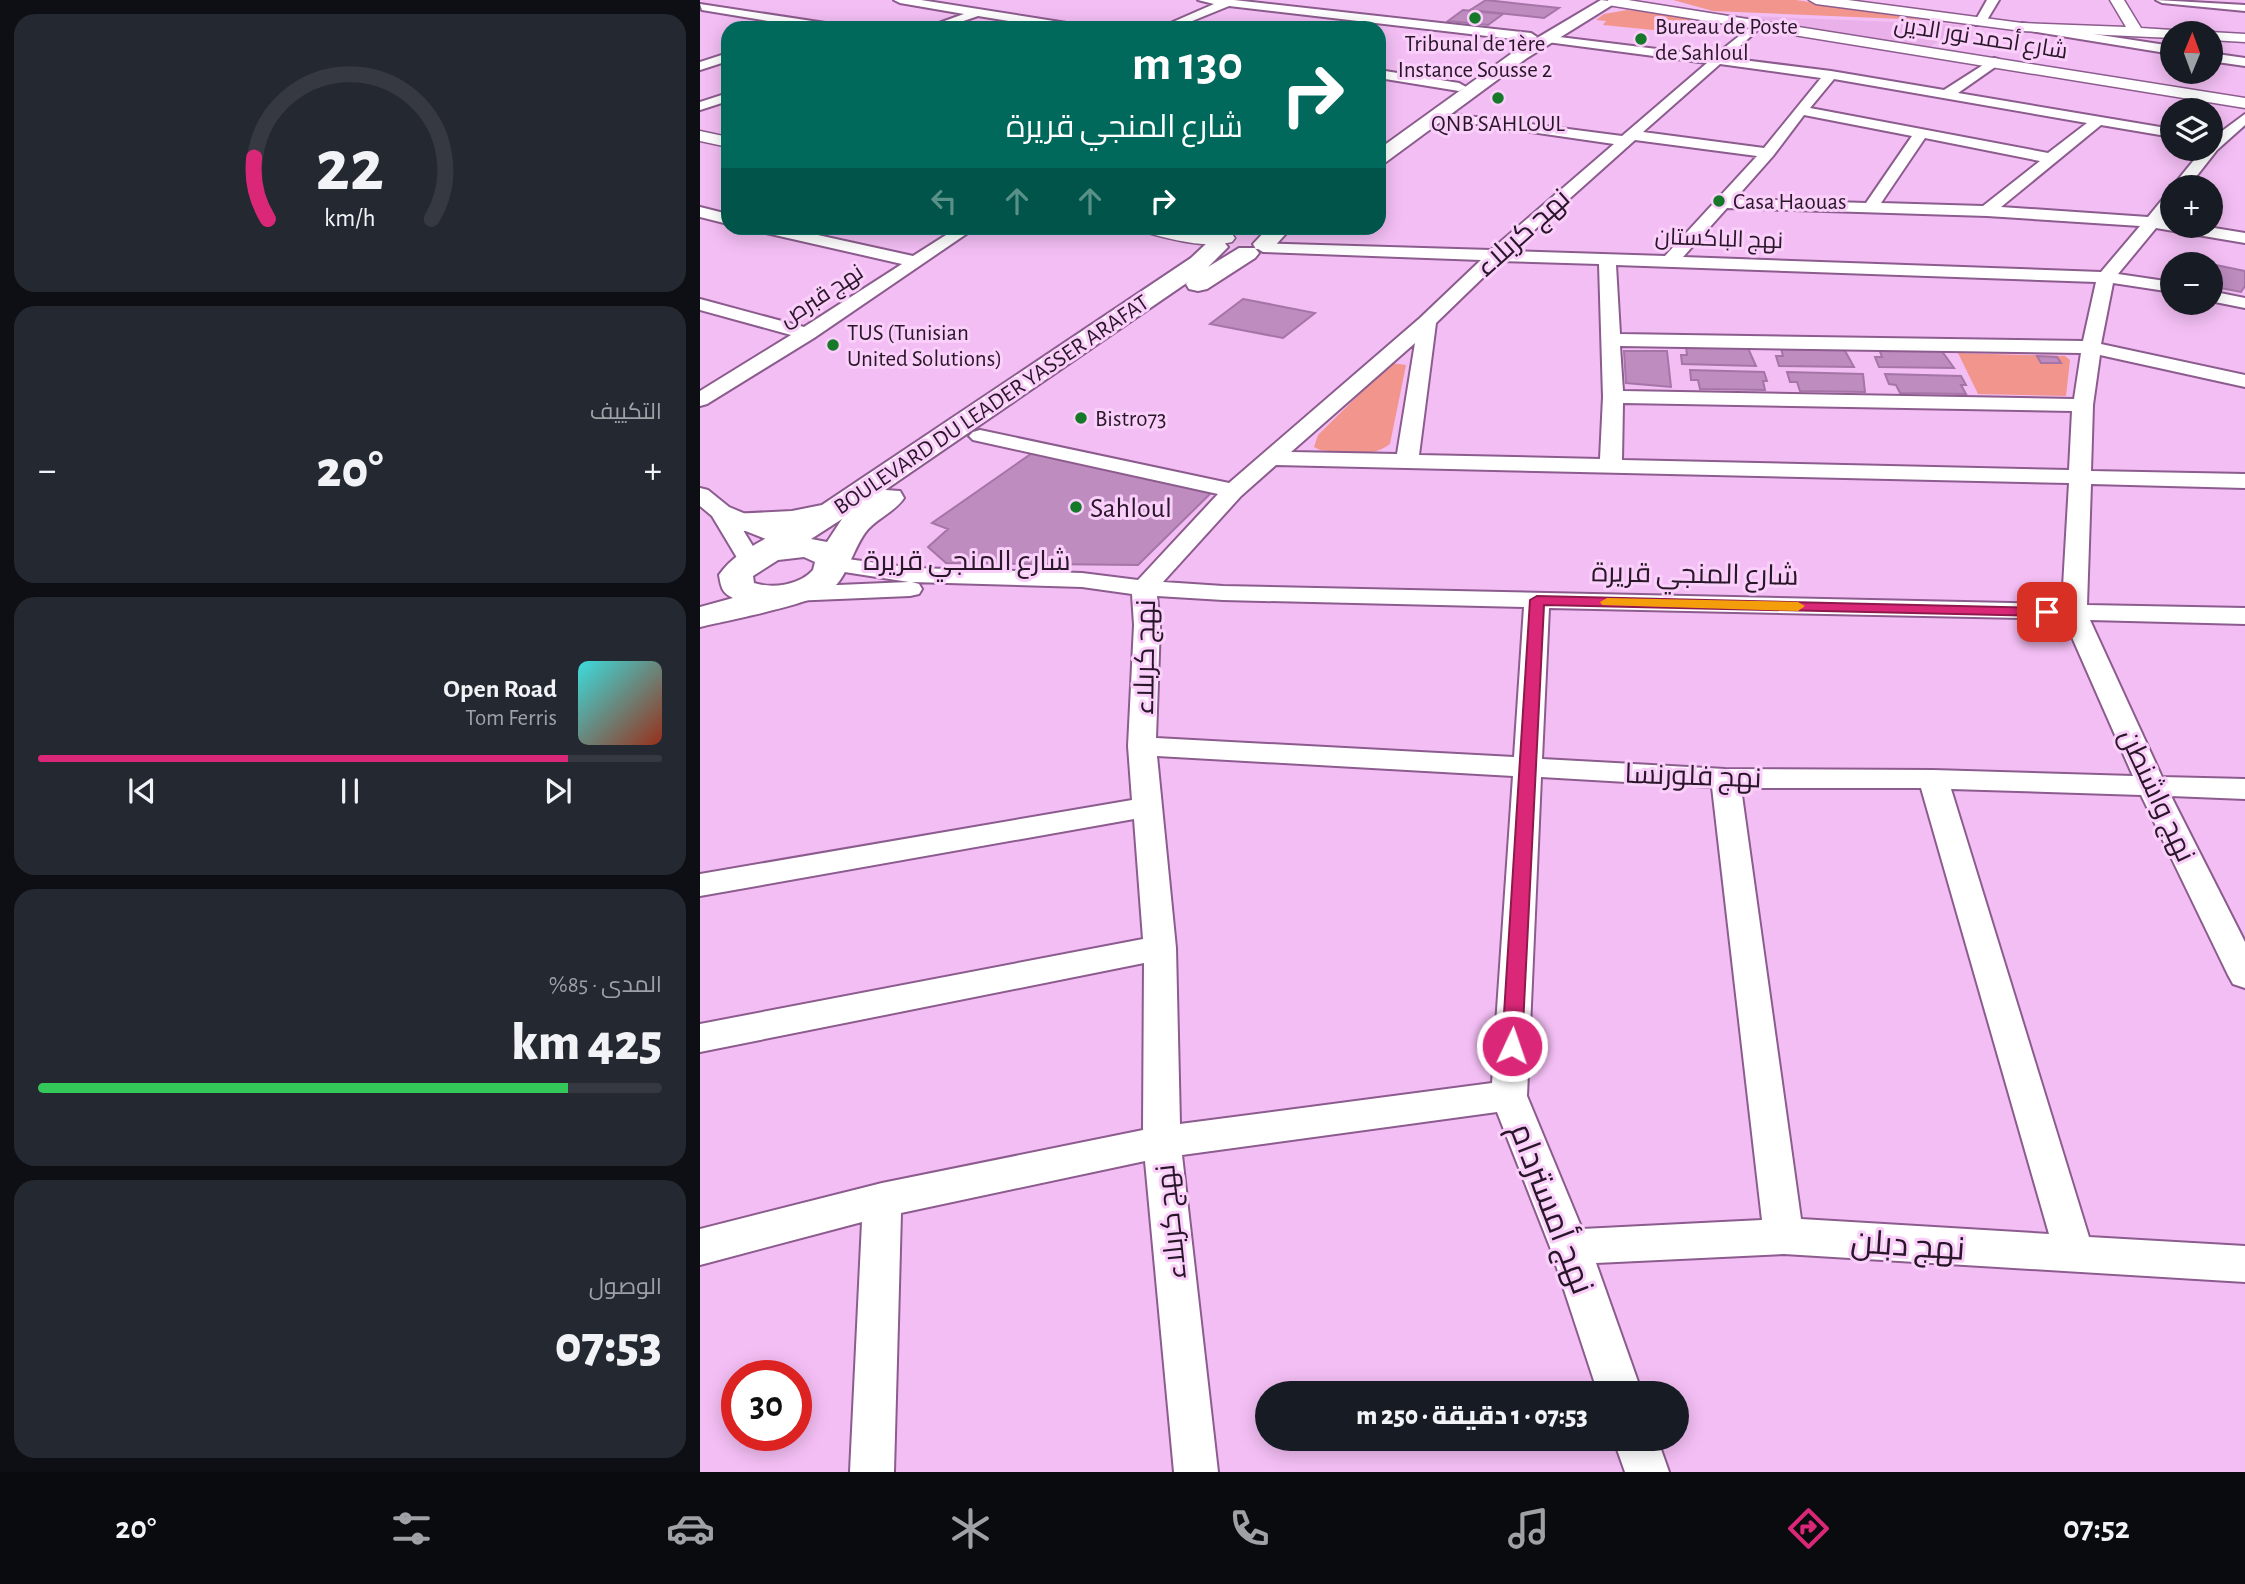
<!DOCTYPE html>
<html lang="ar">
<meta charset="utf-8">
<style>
body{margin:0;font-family:"Alegreya Sans",Cairo,sans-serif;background:#242831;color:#f1f3f6;direction:rtl;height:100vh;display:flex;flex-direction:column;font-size:26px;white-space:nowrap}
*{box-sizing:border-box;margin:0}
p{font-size:23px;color:#9ea1a6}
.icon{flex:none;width:38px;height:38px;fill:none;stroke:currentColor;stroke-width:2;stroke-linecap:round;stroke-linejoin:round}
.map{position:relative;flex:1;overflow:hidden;direction:ltr}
.details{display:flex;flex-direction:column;gap:14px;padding:14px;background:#0d0f14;width:700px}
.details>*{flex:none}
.guide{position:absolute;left:21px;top:21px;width:665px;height:214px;border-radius:21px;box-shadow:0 4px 18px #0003;direction:rtl;background:#00695c;color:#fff;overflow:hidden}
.needle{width:46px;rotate:1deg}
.fabs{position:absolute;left:1460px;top:21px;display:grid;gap:14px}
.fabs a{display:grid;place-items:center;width:63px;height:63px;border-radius:50%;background:#171b24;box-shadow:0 4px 18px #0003;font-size:35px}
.speed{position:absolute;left:21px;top:1360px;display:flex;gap:14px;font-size:35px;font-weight:700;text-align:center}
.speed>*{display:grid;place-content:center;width:91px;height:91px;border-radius:50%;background:#171b24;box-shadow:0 4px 18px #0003;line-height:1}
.speed .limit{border:10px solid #d22;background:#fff;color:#111}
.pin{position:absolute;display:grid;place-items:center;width:60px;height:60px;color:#fff;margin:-30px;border-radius:14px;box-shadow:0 4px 10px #0006}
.me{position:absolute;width:77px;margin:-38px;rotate:3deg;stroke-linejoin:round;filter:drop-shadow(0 0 5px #0008)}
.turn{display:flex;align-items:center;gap:24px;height:147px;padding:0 28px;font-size:32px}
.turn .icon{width:91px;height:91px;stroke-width:2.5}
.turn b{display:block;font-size:49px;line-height:60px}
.lanes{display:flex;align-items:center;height:66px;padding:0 28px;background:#0003;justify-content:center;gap:35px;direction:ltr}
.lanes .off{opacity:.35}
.big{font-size:52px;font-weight:800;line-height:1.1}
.details .widget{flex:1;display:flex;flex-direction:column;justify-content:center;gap:10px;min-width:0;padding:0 24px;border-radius:21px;background:#242831}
.details .dial{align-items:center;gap:0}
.dial svg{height:182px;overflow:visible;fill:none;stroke:#363941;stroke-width:7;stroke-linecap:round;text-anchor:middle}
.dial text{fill:#f1f3f6;stroke:none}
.song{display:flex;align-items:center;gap:21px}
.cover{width:84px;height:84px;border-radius:10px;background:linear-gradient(135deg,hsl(180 70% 55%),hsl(10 70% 35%))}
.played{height:7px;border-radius:4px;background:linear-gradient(90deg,#db2777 85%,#363941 85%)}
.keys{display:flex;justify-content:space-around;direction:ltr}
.heat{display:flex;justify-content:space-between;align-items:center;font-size:38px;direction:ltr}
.charge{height:10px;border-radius:5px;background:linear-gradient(90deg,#34c759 85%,#363941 0)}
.trip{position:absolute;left:555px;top:1381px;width:434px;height:70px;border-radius:35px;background:#171b24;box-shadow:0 4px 18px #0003;font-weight:800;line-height:70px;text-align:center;direction:rtl}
.tabs{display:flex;height:112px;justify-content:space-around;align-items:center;background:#090b0e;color:#9ea1a6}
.tabs .icon{width:49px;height:49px}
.tabs .active{color:#db2777}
.tabs b{font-size:32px;color:#f1f3f6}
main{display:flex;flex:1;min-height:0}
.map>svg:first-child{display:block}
.built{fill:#e9b0ea}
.green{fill:#f2958d}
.building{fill:#be8cbf;stroke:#a575a7;stroke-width:2}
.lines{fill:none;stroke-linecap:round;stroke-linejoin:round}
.minor-casing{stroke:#8b5c8d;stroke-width:4}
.tertiary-casing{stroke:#8b5c8d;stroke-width:3}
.secondary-casing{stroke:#8b5c8d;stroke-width:4}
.minor{fill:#fff;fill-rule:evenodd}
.tertiary{fill:#fff;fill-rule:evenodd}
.secondary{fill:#fff;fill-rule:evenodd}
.route{fill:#db2777;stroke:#8e194d;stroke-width:2}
.slow{fill:#f59e0b}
.poi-dot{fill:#167829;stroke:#fad0fb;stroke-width:2.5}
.labels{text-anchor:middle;stroke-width:6;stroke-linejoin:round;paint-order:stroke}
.far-poi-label{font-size:23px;fill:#291629;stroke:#fad0fb;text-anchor:start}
.far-street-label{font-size:23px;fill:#291629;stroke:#fad0fb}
.street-label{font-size:28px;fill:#291629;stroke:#fad0fb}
.poi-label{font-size:28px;fill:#291629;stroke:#fad0fb;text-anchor:start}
.near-street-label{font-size:33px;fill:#291629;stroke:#fad0fb}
</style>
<main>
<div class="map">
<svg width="1545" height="1472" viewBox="0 0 1545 1472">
<rect width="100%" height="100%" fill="#f3bef4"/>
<path class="built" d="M1026,15L1264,25L1228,48Z"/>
<path class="green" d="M973,0H1096L1225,20L1013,11Z
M927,10L995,17L973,32L903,25L906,21L896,20L904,14Z
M1258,353L1365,356L1370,360L1366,396L1278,394Z
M691,363L706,365L690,444C671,459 642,452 620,450L614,447L618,435Z"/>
<path class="building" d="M786,0L859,8L844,18L770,10Z
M763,10L803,14L788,25L748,21Z
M1511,264L1545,271V286L1541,292L1510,286Z
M543,299L615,313L583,338L510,324Z
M986,347L1048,348L1056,366L982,364L981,355H987Z
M1081,348L1144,349L1154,367L1079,366L1076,356H1083Z
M1179,349L1241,350L1254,368L1179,367L1175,357H1182Z
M924,351H967L971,387L926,383Z
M1337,356L1357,357L1361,363H1341Z
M990,370L1064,372L1067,381H1063L1065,390L1000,389L998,380H991Z
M1087,372L1163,374L1165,392L1100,391L1097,382H1090Z
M1185,374L1261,376L1266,385H1261L1266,394L1200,393L1196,385L1189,384Z
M335,451L513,491L438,565L246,563L228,547L248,529L232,523Z"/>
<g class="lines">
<defs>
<path id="minor" d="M194,0H221L373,24L379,28H351L278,16L243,28H225L264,14L200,3Z
M498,0H534L831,33L837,37L831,41L529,6L475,28H459L514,4Z
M1287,0H1299L1284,25H1276L1274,23Z
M1456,0L1545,5V11L1462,3Z
M0,4L132,24L138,28H110L2,10Z
M1058,21L1064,24L1062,26L1027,58L1131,71L1244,90L1294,58L1298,59V65L1258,93L1472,129V137L1401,125L1301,207L1448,217L1466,195L1472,193V208L1463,219L1471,221L1472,226H1502L1545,233V243L1456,228L1418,274L1472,282V292L1413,283L1401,344L1545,375V387L1400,355L1393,405L1391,471L1545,474V488L1391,484L1387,605L1545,608V624L1390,620L1462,777L1545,779V799L1471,796L1545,942V988L1533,984L1528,975L1441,795L1251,789L1389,1237L1545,1246V1282L1084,1254L896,1263L942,1393H898L850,1247L797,1112L482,1155L518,1472H474L445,1161L201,1213L194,1472H150L162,1222L0,1265V1229L182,1183L443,1130L444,963L0,1052V1024L443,939L434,819L0,896V874L432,800L428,746L434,625L432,594L382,587L212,582L219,584L222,589L219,594L210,596L91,601L82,599L79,594L82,589L91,587L209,582L125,569L121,564L125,559L133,557L213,568L382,573L438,580L518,494L273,440L269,436L273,432L280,430L529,483L720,318L781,260L563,252L555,247L557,243L791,250L914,144L741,119L736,118V112L922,136L1007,63L847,42L843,41V35L1014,56ZM1020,64L1121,78L1064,148L943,132ZM1134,79L1387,123L1348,153L1110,108ZM1104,115L1212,136L1166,203L1035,199L1073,156ZM1225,138L1340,161L1283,206L1181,203ZM935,140L1057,156L965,256L811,251ZM1027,208L1287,216L1440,226L1401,272L983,257ZM800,261L899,264L903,397L900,459L719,455L736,323ZM916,265L1396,282L1383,341L920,334ZM715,343L697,454L591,452ZM920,346L1381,353L1374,399L923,391ZM923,403L1372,411L1369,470L922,460ZM576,465L1369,483L1362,604L523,586L463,582L541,496ZM457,596L523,600L824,607L814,757L456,738L460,625ZM849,608L1364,619L1433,776L1233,770L1025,769L842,759ZM457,756L813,776L792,1083L480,1124L476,948ZM841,777L1012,787L1062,1220L882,1229L827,1096ZM1041,788H1221L1349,1234L1101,1219Z
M1322,23L1472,46V54L1318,29L1316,27Z
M28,53V61L0,70V62Z
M1510,53L1545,58V66L1510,61Z
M679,70L759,83L766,87L759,91L679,78Z
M28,93V101L0,110V102Z
M1545,114V125L1517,150L1488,187H1472L1503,149H1510V140Z
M0,207L28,214V224L0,217Z
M58,228H86L213,256L257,228H275L114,338L7,404L0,406V391L91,335L0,310V299L104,327L202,264L66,233Z
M1510,291L1545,298V308L1510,301Z
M0,488L8,490L29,507L112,542L116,547L112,552L104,554L43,530L62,561L58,566L50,568L42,566L12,516L0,506Z
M913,1438H957L969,1472H925Z"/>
<path id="tertiary" d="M908,0H928L1545,98V108L914,6L909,5Z
M1109,0H1148L1322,23L1426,27L1410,0H1424L1441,28L1472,30L1479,33H1472V38L1322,31L1116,4Z
M1510,32L1545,34V42L1510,40V33H1504Z
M0,131L28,137V147L0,141Z
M441,228H480L525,232L532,234L535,238L532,242C505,249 470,239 444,232Z"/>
<path id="secondary" d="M901,0L917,2L827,58L686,162L679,164V149L815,51Z
M568,228H591L572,249H556L553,244Z
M516,240L524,242L528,247L508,267L539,248H555L559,253L555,258L507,289L498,291L489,289L486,284L488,282L185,490L200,491L204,498C194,513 175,519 165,533C153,550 147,576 133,588C115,604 28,620 0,627V607L33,598C22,593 21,587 19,575C34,553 59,543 81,530L42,531L31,528L26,521L31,514L92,511L122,505L491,258L508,242ZM142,519L127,542L111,539ZM104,557L115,562L113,570C100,585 73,589 54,583L53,576L78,560Z"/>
</defs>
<use href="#minor" class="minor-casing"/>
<use href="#tertiary" class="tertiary-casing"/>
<use href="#secondary" class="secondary-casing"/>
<use href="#minor" class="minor"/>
<use href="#tertiary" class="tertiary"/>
<use href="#secondary" class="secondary"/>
</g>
<path class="route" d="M837,596L1347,608L1354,612L1347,616L844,605L822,1046L819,1052L812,1054L805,1052L802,1046L830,600Z"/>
<path class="slow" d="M907,598L1098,602L1105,606L1098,611L902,605L900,602Z"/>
<g class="poi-dot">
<circle cx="775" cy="18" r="7"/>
<circle cx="941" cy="39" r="7"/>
<circle cx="798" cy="98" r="7"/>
<circle cx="1019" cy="201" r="7"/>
<circle cx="133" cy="345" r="7"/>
<circle cx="381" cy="418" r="7"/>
<circle cx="376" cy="507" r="7"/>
</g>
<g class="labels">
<g class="far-poi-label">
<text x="955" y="34">Bureau de Poste<tspan x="955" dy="26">de Sahloul</tspan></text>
<text x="775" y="51" text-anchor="middle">Tribunal de 1ère<tspan x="775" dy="26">Instance Sousse 2</tspan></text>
<text x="798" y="131" text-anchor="middle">QNB SAHLOUL</text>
<text x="1033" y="209">Casa Haouas</text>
<text x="147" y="340">TUS (Tunisian<tspan x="147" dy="26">United Solutions)</tspan></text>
<text x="395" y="426">Bistro73</text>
</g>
<g class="far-street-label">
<text transform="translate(1281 37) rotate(9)" y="8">شارع أحمد نور الدين</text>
<text transform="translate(1019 238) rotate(2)" y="8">نهج الباكستان</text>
<text transform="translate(121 295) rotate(-33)" y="8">نهج قبرص</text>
<text transform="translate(291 404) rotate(-34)" y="8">BOULEVARD DU LEADER YASSER ARAFAT</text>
</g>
<g class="street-label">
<text transform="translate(822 232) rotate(-42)" y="10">نهج كربلاء</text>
<text x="267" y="570">شارع المنجي قريرة</text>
<text transform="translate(995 573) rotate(1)" y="10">شارع المنجي قريرة</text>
<text transform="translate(444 657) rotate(-89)" y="10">نهج كربلاء</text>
<text transform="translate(993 775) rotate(2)" y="10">نهج فلورنسا</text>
<text transform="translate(1458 795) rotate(65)" y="10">نهج واشنطن</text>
<text transform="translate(470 1222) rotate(-96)" y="10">نهج كربلاء</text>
</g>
<g class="poi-label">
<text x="390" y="517">Sahloul</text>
</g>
<g class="near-street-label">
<text transform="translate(853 1208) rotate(69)" y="12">نهج أمستردام</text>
<text transform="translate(1208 1244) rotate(4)" y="12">نهج دبلن</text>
</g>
</g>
</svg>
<div class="fabs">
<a><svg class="needle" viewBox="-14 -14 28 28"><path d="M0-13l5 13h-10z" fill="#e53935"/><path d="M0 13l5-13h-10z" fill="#9ea1a6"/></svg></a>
<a><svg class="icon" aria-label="layers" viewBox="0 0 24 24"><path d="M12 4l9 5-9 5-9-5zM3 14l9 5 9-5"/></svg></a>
<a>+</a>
<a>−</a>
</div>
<div class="speed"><div class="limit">30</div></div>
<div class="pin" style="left:1347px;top:612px;background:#d93025"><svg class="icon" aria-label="arrive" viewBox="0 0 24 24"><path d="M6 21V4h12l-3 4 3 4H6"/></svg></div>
<svg class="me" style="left:812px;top:1046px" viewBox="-20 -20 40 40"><circle r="17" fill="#db2777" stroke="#fff" stroke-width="3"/><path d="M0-11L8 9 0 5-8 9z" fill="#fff"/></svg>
<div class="trip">07:53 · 1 دقيقة · 250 m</div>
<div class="guide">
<div class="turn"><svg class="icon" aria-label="right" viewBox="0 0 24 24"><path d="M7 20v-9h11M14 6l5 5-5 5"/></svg><div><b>130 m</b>شارع المنجي قريرة</div></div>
<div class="lanes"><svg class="icon off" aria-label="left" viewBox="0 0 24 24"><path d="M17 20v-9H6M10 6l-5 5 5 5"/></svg><svg class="icon off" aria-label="ahead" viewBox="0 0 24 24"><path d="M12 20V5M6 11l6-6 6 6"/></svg><svg class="icon off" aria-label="ahead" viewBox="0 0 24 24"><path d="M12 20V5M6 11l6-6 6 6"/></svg><svg class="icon" aria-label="right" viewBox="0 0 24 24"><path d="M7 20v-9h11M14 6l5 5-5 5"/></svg></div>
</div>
</div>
<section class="details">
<div class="widget dial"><svg viewBox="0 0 100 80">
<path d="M14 69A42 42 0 1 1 86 69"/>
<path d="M14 69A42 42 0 0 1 8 42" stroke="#db2777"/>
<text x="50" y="56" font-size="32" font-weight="700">22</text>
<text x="50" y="72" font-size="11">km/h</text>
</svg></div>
<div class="widget"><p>التكييف</p>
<div class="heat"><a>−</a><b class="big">20°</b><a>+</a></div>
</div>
<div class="widget">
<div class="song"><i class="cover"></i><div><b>Open Road</b><p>Tom Ferris</p></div></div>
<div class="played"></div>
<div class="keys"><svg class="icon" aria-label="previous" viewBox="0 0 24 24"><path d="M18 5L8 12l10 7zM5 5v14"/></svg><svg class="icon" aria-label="pause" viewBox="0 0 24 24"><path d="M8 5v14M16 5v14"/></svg><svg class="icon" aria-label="next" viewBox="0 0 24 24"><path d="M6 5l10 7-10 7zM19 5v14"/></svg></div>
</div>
<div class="widget"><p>المدى · 85%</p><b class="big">425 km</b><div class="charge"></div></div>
<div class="widget"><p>الوصول</p><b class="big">07:53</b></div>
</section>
</main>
<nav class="tabs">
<b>07:52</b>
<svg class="icon active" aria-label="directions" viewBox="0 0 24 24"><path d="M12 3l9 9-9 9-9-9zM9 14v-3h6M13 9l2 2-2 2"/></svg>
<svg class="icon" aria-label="music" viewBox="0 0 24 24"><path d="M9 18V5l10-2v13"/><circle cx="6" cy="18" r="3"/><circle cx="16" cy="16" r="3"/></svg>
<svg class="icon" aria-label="phone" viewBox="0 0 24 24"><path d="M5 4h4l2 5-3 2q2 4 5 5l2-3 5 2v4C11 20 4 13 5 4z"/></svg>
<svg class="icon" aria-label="climate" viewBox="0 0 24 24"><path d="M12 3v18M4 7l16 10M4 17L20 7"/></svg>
<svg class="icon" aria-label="car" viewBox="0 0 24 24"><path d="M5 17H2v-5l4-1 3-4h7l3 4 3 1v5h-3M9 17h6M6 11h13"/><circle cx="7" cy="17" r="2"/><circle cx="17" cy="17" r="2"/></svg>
<svg class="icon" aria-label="filters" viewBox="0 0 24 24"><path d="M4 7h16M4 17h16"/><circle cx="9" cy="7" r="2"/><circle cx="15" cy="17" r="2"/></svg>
<b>20°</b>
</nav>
